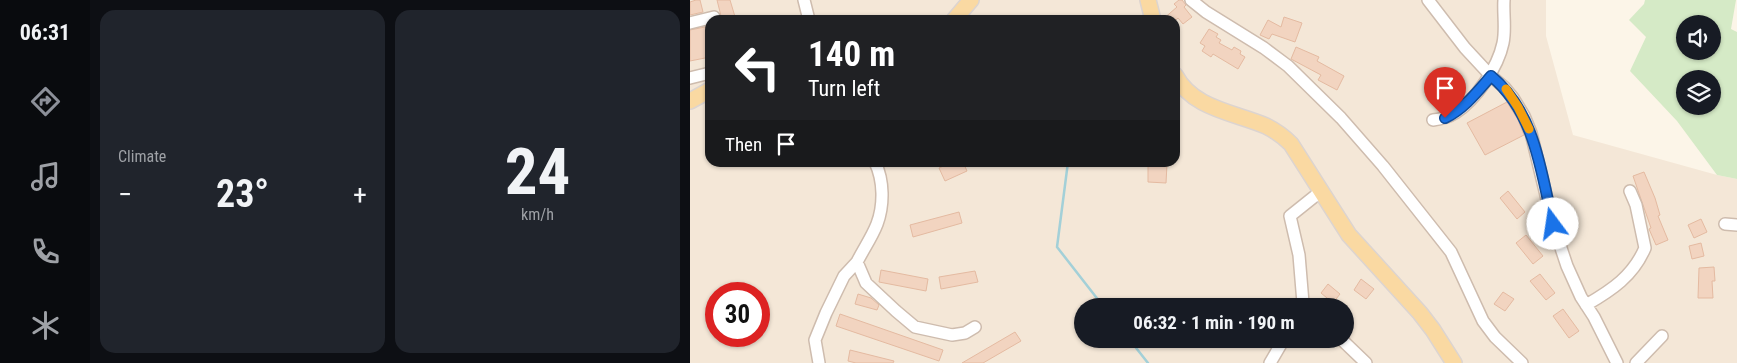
<!DOCTYPE html>
<meta charset="utf-8">
<style>
body{margin:0;font-family:"Roboto Condensed",sans-serif;background:#20242c;color:#f1f3f6;height:100vh;display:flex;flex-direction:column;font-size:19px;white-space:nowrap}
*{box-sizing:border-box;margin:0}
p{font-size:16px;color:#9ea1a6}
.icon{flex:none;width:28px;height:28px;fill:none;stroke:currentColor;stroke-width:2;stroke-linecap:round;stroke-linejoin:round}
.map{position:relative;flex:1;overflow:hidden}
.panel{display:flex;flex-direction:column;gap:10px;padding:10px;background:#0d0f14;width:600px}
.panel>*{flex:none}
.guide{position:absolute;left:15px;top:15px;width:475px;height:152px;border-radius:15px;box-shadow:0 1px 4px #0004;background:#202124;color:#fff;overflow:hidden}
.fabs{position:absolute;left:986px;top:15px;display:grid;gap:10px}
.fabs a{display:grid;place-items:center;width:45px;height:45px;border-radius:50%;background:#171b24;box-shadow:0 1px 4px #0004;font-size:25px}
.speed{position:absolute;left:15px;top:282px;display:flex;gap:10px;font-size:25px;font-weight:700;text-align:center}
.speed>*{display:grid;place-content:center;width:65px;height:65px;border-radius:50%;background:#171b24;box-shadow:0 1px 4px #0004;line-height:1}
.speed .limit{border:8px solid #d22;background:#fff;color:#111}
.pin{position:absolute;display:grid;place-items:center;width:42px;height:42px;color:#fff;margin:-51px -21px;border-radius:50% 50% 50% 0;rotate:-45deg;box-shadow:0 0 5px #0007}
.pin .icon{rotate:45deg}
.me{position:absolute;width:55px;margin:-28px;rotate:346deg;stroke-linejoin:round;filter:drop-shadow(0 0 4px #0008)}
.turn{display:flex;align-items:center;gap:18px;height:105px;padding:0 20px;font-size:22px}
.turn .icon{width:65px;height:65px;stroke-width:2.5}
.turn b{display:block;font-size:35px;line-height:42px}
.then{display:flex;align-items:center;height:48px;padding:0 20px;background:#0003;gap:10px;font-size:19px}
.big{font-size:38px;font-weight:700;line-height:1.1}
.panel .widget{flex:1;display:flex;flex-direction:column;justify-content:center;gap:8px;min-width:0;padding:0 18px;border-radius:15px;background:#20242c}
.panel .dial{align-items:center;gap:0}
.dial b{font-size:65px;line-height:1}
.heat{display:flex;justify-content:space-between;align-items:center;font-size:28px;direction:ltr}
.panel .tiles{flex:1;display:grid;gap:10px;grid-template-columns:repeat(2,1fr)}
.trip{position:absolute;left:384px;top:298px;width:280px;height:50px;border-radius:25px;background:#171b24;box-shadow:0 1px 4px #0004;font-weight:700;line-height:50px;text-align:center}
main{display:flex;flex:1;min-height:0}
.tab-bar{display:flex;flex-direction:column;width:90px;justify-content:space-around;align-items:center;background:#090b0e;color:#9ea1a6}
.tab-bar .icon{width:35px;height:35px}
.tab-bar .current{color:#8c9099}
.tab-bar b{font-size:22px;color:#f1f3f6}
.map>svg:first-child{display:block}
.residential{fill:#f4e7d7;fill-rule:evenodd}
.green{fill:#d5eac6;fill-rule:evenodd}
.lines{fill:none;stroke-linecap:round;stroke-linejoin:round}
.stream{stroke:#a3d0d8;stroke-width:2.5}
.building{fill:#f2d4c0;stroke:#e4baa1}
.minor-casing{stroke:#cebcae;stroke-width:14}
.major-casing{stroke:#dcd4d0;stroke-width:18}
.minor{stroke:#fff;stroke-width:11}
.major{stroke:#fad9a2;stroke-width:15}
.route-casing{stroke:#114b97;stroke-width:12}
.route{stroke:#1a73e8;stroke-width:9}
.slow{stroke:#f59e0b;stroke-width:9}
</style>
<main>
<nav class="tab-bar">
<b>06:31</b>
<svg class="icon current" aria-label="directions" viewBox="0 0 24 24"><path d="M12 3l9 9-9 9-9-9zM9 14v-3h6M13 9l2 2-2 2"/></svg>
<svg class="icon" aria-label="music" viewBox="0 0 24 24"><path d="M9 18V5l10-2v13"/><circle cx="6" cy="18" r="3"/><circle cx="16" cy="16" r="3"/></svg>
<svg class="icon" aria-label="phone" viewBox="0 0 24 24"><path d="M5 4h4l2 5-3 2q2 4 5 5l2-3 5 2v4C11 20 4 13 5 4z"/></svg>
<svg class="icon" aria-label="climate" viewBox="0 0 24 24"><path d="M12 3v18M4 7l16 10M4 17L20 7"/></svg>
</nav>
<section class="panel">
<div class="tiles">
<div class="widget"><p>Climate</p>
<div class="heat"><a>−</a><b class="big">23°</b><a>+</a></div>
</div>
<div class="widget dial"><b>24</b><p>km/h</p></div>
</div>
</section>
<div class="map">
<svg width="1047" height="363" viewBox="0 0 1047 363">
<rect width="100%" height="100%" fill="#fcf5e8"/>
<path class="residential" d="M0,0H856V36L883,135L1027,175L1047,179V363H0ZM20,20H485V162H20ZM26,294H69V336H26ZM392,306H655V339H392Z"/>
<path class="green" d="M955,0H1046L1041,29L1047,32V179L1027,175L987,121L940,71L956,37L939,20L954,4ZM995,24H1022V51H995ZM995,79H1022V106H995Z"/>
<g class="lines">
<path class="stream" d="M378,162L367,247L413,306
M439,339L458,363"/>
</g>
<path class="building" d="M6,0H10L13,12L0,15V2Z
M27,0H40L46,20H32Z
M489,0H492L496,5L494,7L502,17L493,24L488,18L486,20H472L487,7L484,4Z
M594,17L612,23L605,42L582,34L579,39L570,35L578,20L591,27Z
M20,26V57L0,61V30Z
M519,29L528,34L526,37L531,40L529,43L542,50L544,47L551,51L550,54L555,57L548,69L523,54L521,57L512,51L515,46L510,43Z
M606,47L629,57L627,61L654,76L647,90L628,80L631,75L601,59Z
M817,102L828,120L834,135L795,155L777,123Z
M262,162H273L277,171L255,181L249,168Z
M458,163L477,164L476,183L458,182Z
M954,172L965,198L970,215L968,216L978,240L966,245L959,229L961,228L943,176Z
M818,191L835,212L827,219L810,198Z
M269,212L272,223L223,237L220,225Z
M1011,219L1017,232L1004,238L998,225Z
M836,235L853,256L843,264L826,243Z
M1011,243L1014,256L1002,259L999,246Z
M1024,267L1025,281H1022L1023,298H1008L1009,268Z
M191,270L238,279L236,291L189,282Z
M285,271L288,282L251,289L249,277Z
M850,274L865,293L856,300L840,281Z
M671,279L684,289L676,299L664,290Z
M638,284L650,294L643,303L631,293Z
M813,292L824,299L815,311L804,304Z
M168,294L181,298L189,305L187,310L165,304Z
M873,309L889,331L879,338L863,316Z
M150,314L253,350L249,361L146,326Z
M325,332L331,341L293,363H272Z
M160,350L204,361L203,363H166L158,361Z"/>
<g class="lines">
<defs>
<path id="minor" d="M114,0L119,20
M501,0L516,12L574,48L598,66L651,118L693,166L761,252L793,321L805,337L832,363
M738,0L775,48L801,76L814,87L823,98L834,116L841,133L863,224L877,266L891,297L904,317L927,363
M0,23L24,17
M0,78L20,73
M743,120C751,119 759,117 765,113C786,100 808,67 813,43C816,29 813,14 814,0
M185,162C194,181 194,205 187,224C182,237 173,250 167,262L176,283L206,311L225,327L262,335L275,333L285,327
M1035,224L1047,225
M896,305C922,290 943,276 955,248L946,205L940,191
M616,306L613,303L609,255L600,216L630,192
M651,339L676,363
M129,363L125,340L136,313L154,276L167,262
M580,363L594,339
M946,363L972,336"/>
<path id="major" d="M458,0L463,20
M264,20L281,0
M485,75C503,109 543,112 576,126C586,131 594,137 601,144L659,235L730,313L743,330L764,363
M0,101L20,90"/>
</defs>
<use href="#minor" class="minor-casing"/>
<use href="#major" class="major-casing"/>
<use href="#minor" class="minor"/>
<use href="#major" class="major"/>
</g>
<g class="lines">
<defs>
<path id="route" d="M755,118C774,109 787,92 801,76C845,112 851,171 863,224"/>
</defs>
<use href="#route" class="route-casing"/>
<use href="#route" class="route"/>
<path class="slow" d="M816,89L828,107L839,129"/>
</g>
</svg>
<div class="fabs">
<a><svg class="icon" aria-label="sound" viewBox="0 0 24 24"><path d="M4 9h4l5-4v14l-5-4H4zM17 9q2 3 0 6"/></svg></a>
<a><svg class="icon" aria-label="layers" viewBox="0 0 24 24"><path d="M12 4l9 5-9 5-9-5zM3 14l9 5 9-5"/></svg></a>
</div>
<div class="speed"><div class="limit">30</div></div>
<div class="pin" style="left:755px;top:118px;background:#d93025"><svg class="icon" aria-label="arrive" viewBox="0 0 24 24"><path d="M6 21V4h12l-3 4 3 4H6"/></svg></div>
<svg class="me" style="left:863px;top:224px" viewBox="-20 -20 40 40"><circle r="19" fill="#fff"/><path d="M0-13L10 11 0 6-10 11z" fill="#1a73e8"/></svg>
<div class="trip">06:32 · 1 min · 190 m</div>
<div class="guide">
<div class="turn"><svg class="icon" aria-label="left" viewBox="0 0 24 24"><path d="M17 20v-9H6M10 6l-5 5 5 5"/></svg><div><b>140 m</b>Turn left</div></div>
<div class="then">Then<svg class="icon" aria-label="arrive" viewBox="0 0 24 24"><path d="M6 21V4h12l-3 4 3 4H6"/></svg></div>
</div>
</div>
</main>
